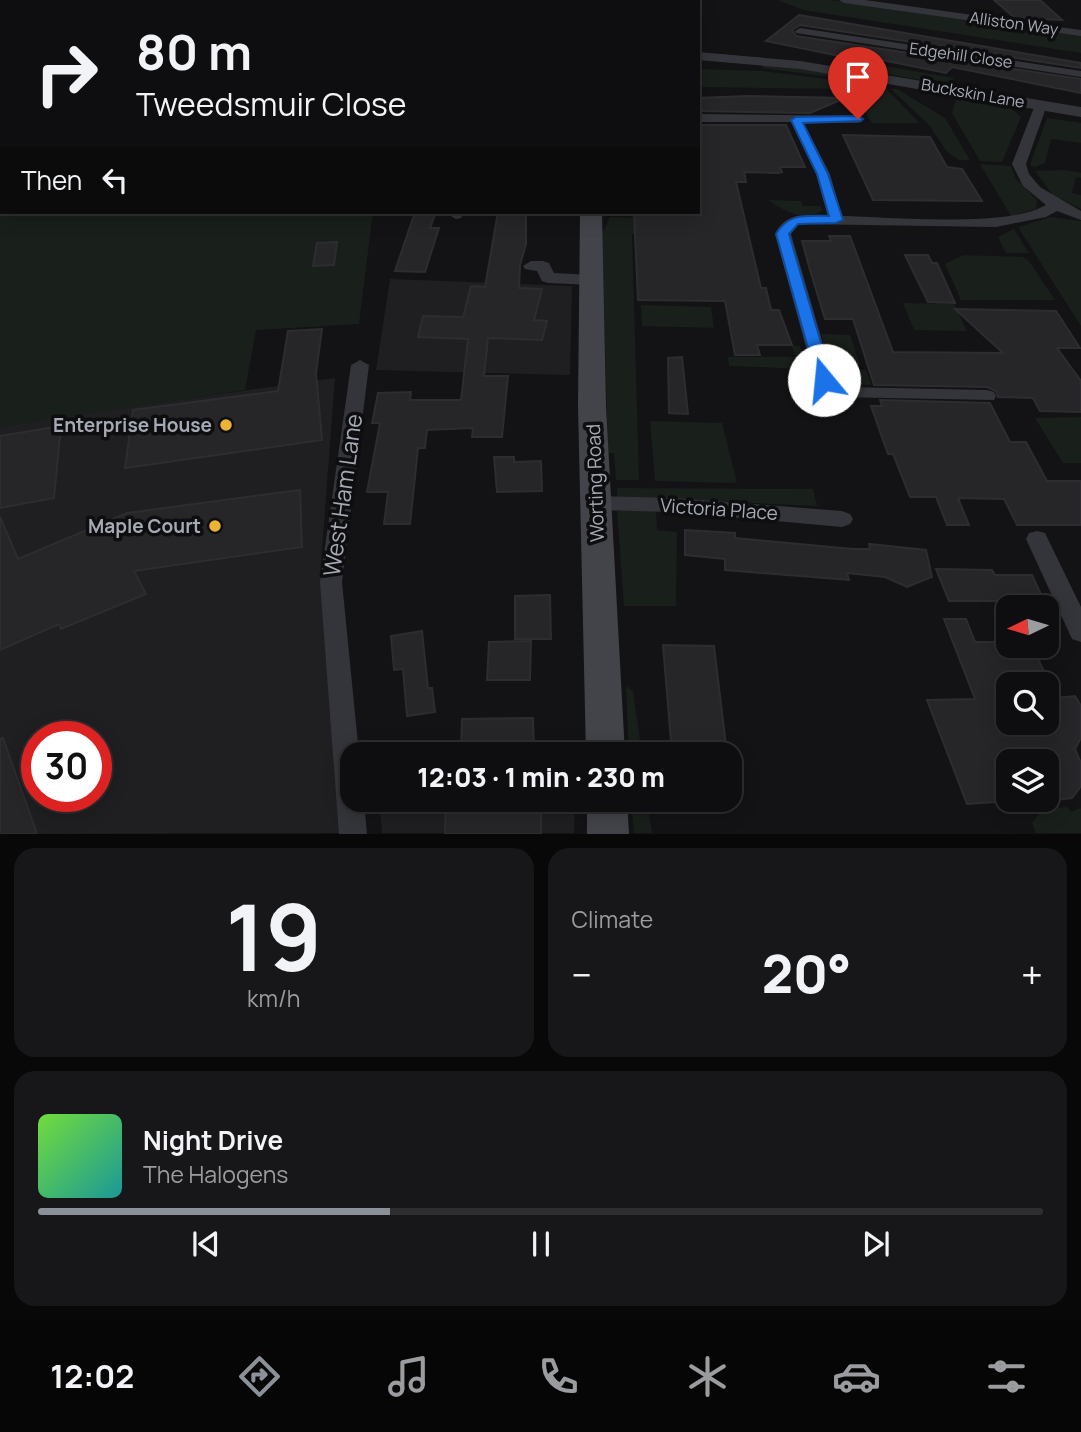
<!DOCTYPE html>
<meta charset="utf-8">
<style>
body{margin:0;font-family:Manrope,sans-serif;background:#171719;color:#f1f3f6;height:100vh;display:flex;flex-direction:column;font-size:26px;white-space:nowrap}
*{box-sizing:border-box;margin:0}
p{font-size:23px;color:#9b9c9f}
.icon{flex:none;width:38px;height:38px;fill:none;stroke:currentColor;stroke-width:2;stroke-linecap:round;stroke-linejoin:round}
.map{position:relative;height:834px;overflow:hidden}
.side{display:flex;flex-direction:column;gap:14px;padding:14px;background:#080809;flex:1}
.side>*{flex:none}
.top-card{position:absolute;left:0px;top:0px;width:700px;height:214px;box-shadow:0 4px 18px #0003,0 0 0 2px #2e2e30;background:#0e0e10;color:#f1f3f6;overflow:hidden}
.needle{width:46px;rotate:265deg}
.controls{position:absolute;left:996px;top:595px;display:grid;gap:14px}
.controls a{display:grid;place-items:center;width:63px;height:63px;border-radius:14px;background:#0e0e10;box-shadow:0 4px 18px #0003,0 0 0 2px #2e2e30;font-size:35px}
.speed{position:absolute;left:21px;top:721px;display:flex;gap:14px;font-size:35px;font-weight:700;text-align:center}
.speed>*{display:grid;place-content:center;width:91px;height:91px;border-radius:50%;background:#0e0e10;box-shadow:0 4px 18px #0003,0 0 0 2px #2e2e30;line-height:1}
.speed .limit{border:10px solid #d22;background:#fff;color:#111}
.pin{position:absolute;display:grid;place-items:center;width:60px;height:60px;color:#fff;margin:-72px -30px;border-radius:50% 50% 50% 0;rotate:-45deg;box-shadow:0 0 7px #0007}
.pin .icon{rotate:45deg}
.me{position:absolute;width:77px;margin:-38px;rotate:343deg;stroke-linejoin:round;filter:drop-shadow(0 0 5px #0008)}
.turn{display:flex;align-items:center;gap:24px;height:147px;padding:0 21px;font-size:32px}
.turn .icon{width:91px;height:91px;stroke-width:2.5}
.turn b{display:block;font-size:49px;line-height:60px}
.then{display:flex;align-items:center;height:66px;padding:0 21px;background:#0003;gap:14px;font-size:26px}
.big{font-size:52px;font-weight:800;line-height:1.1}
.side .tile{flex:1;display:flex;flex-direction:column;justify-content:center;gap:10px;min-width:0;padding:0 24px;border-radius:21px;background:#171719}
.side .dial{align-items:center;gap:0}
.dial b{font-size:91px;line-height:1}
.song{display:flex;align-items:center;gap:21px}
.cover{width:84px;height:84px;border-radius:10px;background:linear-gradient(135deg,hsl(100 70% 55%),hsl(180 70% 35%))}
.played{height:7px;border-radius:4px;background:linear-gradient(90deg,#8c9099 35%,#2e2e30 35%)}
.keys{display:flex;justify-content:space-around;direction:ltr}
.heat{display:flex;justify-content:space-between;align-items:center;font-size:38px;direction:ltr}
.side .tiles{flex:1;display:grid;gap:14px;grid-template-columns:1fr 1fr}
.tile:last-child{grid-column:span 2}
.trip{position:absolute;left:340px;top:742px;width:402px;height:70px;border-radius:21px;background:#0e0e10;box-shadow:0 4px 18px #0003,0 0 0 2px #2e2e30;font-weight:800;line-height:70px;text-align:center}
.tab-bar{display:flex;height:112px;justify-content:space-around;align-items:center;background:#060606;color:#9b9c9f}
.tab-bar .icon{width:49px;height:49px}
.tab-bar .selected{color:#8c9099}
.tab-bar b{font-size:32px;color:#f1f3f6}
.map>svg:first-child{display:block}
.built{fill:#1f1f22;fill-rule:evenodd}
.green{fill:#191f1a}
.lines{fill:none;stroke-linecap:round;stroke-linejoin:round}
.stream{stroke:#2a3138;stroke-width:4.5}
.building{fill:#262629;stroke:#2d2d31;stroke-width:2}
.minor{fill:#34353a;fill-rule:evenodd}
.tertiary{fill:#34353a;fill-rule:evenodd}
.secondary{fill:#42444a;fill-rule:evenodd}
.route{fill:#1a73e8;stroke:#114b97;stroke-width:2}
.poi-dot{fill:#ecb334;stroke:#0e0e10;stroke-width:2.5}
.labels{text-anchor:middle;stroke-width:7;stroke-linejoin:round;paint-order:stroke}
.far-street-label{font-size:16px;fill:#a5aab5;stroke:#0e0e10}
.poi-label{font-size:19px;font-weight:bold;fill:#a5aab5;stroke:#0e0e10;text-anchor:end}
.street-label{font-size:19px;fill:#a5aab5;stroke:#0e0e10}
.near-street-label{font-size:23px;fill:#a5aab5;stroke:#0e0e10}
</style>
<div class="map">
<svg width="1081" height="834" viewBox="0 0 1081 834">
<rect width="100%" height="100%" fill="#131315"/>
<path class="built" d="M390,279L572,286L570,375L376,370Z
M335,378L320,576L336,679L349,833L0,834V427L75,414ZM37,737H96V796H37Z
M379,800H575L574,833H382Z"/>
<path class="green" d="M0,0L267,2H2V212H373L359,324L256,330L245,390L0,427Z
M778,0H831L1081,35V53L803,10Z
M763,63L848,75L878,83L762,68Z
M878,65L954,78L948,85L871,71Z
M698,69L762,71L875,85L846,105L835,89L698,87Z
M880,86L884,87L920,123H872L864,111L851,110Z
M891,89H897L945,118L970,160H959L947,152L929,125Z
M957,96L1009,106L1021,117L1002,162L980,161L952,113Z
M1047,118L1081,123V143L1051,139L1045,163L1035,167L1030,165Z
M980,164L1011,166L1016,179L1037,200L1036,209L1011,216Z
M1065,170L1081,173V178L1076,177L1072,193L1081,195V209L1052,194L1035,171Z
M768,200L801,201L803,206H820L823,210C803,223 785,211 768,200Z
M610,217L714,220L716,235L632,234L639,480H616L614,453H608L602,234Z
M1050,217L1081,221V326L1018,227Z
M1014,229L1029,253H1006L998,237Z
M963,255L1023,257L1029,261L1055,300H961L945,264Z
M903,303L954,304L967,331L914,330Z
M641,305L711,307L714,328L642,326Z
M821,334L850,335L860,365L830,364Z
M792,346H800L807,369L729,366L728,357H795Z
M835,369L866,370L871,385L840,384Z
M1081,417V463H1063L1035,418Z
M650,421L722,423L737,483L655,481Z
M617,488L813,489L817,506L617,497Z
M656,510L657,530L677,532L676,606H624L617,511Z
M626,686L633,691L642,754H629Z
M631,800H647L652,833H634Z
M1067,807L1071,812L1081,808V833H1036L1032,823L1043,809Z"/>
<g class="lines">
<path class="stream" d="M409,0L414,2"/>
</g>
<path class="building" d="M994,0H1040L1062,20L1015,18Z
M799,15L1081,63V68L800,25L792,30L796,36L1081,79V93L952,67L946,73L877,59L873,63L766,41Z
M747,96L845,98L810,113L698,111V98Z
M698,125H786L805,167H780L782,172L778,173L744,172L746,182H736L761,288H766L771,310H779L792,345H757L760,355H735L725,301L638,300L634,212H698Z
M843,135L930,137L947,167L962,169L982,201L873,200Z
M415,212H436L430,228H439L425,272L395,271Z
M498,212H526V244L520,265L519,288L542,289L534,320L547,321L542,340L488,338L484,376H508L502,437H472L473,428L427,430L425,448H418L410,524H384L388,492H367L380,423H372L378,393L411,392L410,400H461L468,339L418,337L423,316L463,317L471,286L485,287Z
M829,236H850L893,352L1003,353L955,309L1056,311L1080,348H1057L1081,381V412L1040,411L1033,398L998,397L996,391L987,387L874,385L853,319H825L810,270L802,241H831Z
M337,242L334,265L313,266L317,243Z
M905,255H928L932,263H937L955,303L928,302Z
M322,329L316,373L322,440L125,468L133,410L278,391L288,331Z
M682,357L688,414L669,413L668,358Z
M880,400L990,403L1010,442H1026L1047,481H1081V525H1017L1004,499L958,498L969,525H947L936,497H910L893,454H888L871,406H882Z
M61,426L54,498L0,508V436Z
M494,457H514V462L541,461L542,491L497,492Z
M300,490L302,547L134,571L146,594L61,629L59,624L0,650V517L18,559L127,513Z
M685,530L735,533V538L853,549H870L869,544L926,550L932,577L907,587L885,577L847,573L849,580L725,570V559L685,555Z
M936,569L992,570L995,575H1032L1044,601H949Z
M550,595L551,639H515V596Z
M944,619H966L975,642H1008V646H1032L1050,684H1008V723H1046V699L1075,696L1081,706V738L1075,749L1081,763V786L1072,798L1046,801V761H1008V811L995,802L967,804L927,700L975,699Z
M422,631L428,688H432L435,712L407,716L403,669L394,670L391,636Z
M531,641L530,680H487L489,642Z
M663,645L714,646L727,754H672Z
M533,718L534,754H493V749L461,750L462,719Z
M3,738L37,834H0V739Z
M446,800H541V834H445Z"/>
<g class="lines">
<path class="minor" d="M322,0H334L335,2H323Z
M591,0H601V2H591Z
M636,0H646V2H636Z
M839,0H865L1081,30V36L844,3Z
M800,28L1081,71V77L796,33L795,31Z
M1041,101L1047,105L1026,164L1029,174L1040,187L1081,211V220L1057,211L1046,217L996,227L798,224L791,234L833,378L846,387L987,390L994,392L996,396L994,400L834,397L815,380L775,234C787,211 805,216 828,216L816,174L791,122H698V114L861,116V122L857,123L803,122L830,174L842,216C891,217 1007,228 1046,205L1023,186L1012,164L1035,105Z
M451,212H465L461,218L456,219L449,215Z
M543,261L549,263L554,273L591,275L599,280L591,285L548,283L542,281L537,271L525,269L523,266L531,261Z
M360,360L369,365L342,582L359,754H352V800H364L367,834H339L320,582L351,365Z
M596,496L674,498L842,511L850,514L853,519L850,524L842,527L674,512L596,510L589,508L585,503L589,498Z
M1037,531L1045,533L1081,607V642L1072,639L1026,539L1029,533Z"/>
<path class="tertiary" d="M698,52L800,61L1081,107V117L800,69L698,60Z"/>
<path class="secondary" d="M374,0H391L392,2H375Z
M580,212H602L606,406L625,754H586L578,406Z
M587,800H627L629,834H587Z"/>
</g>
<path class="route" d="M858,116L863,119L861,121L803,123L828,174L843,220L836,223L798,224L789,234L832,380L824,385L817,380L776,234C789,212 807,216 829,216L817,174L791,120L796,117Z"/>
<g class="poi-dot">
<circle cx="226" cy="425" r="7"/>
<circle cx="215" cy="526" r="7"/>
</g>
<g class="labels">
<g class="far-street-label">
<text transform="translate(1014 23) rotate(8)" y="6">Alliston Way</text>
<text transform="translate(961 55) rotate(8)" y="6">Edgehill Close</text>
<text transform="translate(973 93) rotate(10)" y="6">Buckskin Lane</text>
</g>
<g class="poi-label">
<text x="212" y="432">Enterprise House</text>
<text x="201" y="533">Maple Court</text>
</g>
<g class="street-label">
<text transform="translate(595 483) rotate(-92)" y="7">Worting Road</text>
<text transform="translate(719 509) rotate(4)" y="7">Victoria Place</text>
</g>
<g class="near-street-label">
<text transform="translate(343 495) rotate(-82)" y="8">West Ham Lane</text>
</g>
</g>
</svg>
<div class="controls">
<a><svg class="needle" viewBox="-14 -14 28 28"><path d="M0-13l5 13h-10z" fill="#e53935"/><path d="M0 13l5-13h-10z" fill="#9b9c9f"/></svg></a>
<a><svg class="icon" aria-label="search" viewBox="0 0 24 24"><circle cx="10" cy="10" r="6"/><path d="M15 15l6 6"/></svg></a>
<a><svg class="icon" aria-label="layers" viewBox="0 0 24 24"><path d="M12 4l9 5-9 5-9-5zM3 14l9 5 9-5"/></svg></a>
</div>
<div class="speed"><div class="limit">30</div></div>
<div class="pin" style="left:858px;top:119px;background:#d93025"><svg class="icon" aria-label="arrive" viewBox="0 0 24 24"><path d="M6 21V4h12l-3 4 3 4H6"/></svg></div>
<svg class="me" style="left:824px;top:380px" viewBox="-20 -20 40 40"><circle r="19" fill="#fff"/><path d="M0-13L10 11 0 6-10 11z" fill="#1a73e8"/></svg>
<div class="trip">12:03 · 1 min · 230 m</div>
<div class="top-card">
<div class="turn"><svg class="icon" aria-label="right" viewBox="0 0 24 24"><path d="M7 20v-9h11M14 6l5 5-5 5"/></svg><div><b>80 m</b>Tweedsmuir Close</div></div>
<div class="then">Then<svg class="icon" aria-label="left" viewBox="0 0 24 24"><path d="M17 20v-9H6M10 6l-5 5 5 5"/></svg></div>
</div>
</div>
<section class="side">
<div class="tiles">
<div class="tile dial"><b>19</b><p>km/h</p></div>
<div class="tile"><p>Climate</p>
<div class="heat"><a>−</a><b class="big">20°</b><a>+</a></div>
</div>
<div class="tile">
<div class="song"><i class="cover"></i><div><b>Night Drive</b><p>The Halogens</p></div></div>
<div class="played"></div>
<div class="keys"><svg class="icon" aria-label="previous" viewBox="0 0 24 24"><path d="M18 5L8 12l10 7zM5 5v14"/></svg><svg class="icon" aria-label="pause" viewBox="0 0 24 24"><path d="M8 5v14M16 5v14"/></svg><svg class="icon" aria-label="next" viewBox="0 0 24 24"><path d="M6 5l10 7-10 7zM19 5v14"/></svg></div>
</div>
</div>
</section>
<nav class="tab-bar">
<b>12:02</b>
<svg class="icon selected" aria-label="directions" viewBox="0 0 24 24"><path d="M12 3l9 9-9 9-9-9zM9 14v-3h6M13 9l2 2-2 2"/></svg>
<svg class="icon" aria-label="music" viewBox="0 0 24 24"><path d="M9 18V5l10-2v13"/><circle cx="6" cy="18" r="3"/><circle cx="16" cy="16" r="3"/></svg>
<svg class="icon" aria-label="phone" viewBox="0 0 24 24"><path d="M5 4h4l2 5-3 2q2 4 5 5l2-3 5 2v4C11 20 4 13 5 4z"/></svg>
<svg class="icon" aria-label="climate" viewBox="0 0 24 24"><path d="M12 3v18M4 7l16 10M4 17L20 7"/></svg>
<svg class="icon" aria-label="car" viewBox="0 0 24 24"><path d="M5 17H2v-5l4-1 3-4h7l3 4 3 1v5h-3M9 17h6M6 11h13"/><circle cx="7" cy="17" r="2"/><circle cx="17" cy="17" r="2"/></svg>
<svg class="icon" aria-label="filters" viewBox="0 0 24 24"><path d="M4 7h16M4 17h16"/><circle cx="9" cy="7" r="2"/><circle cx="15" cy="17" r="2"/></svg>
</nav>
